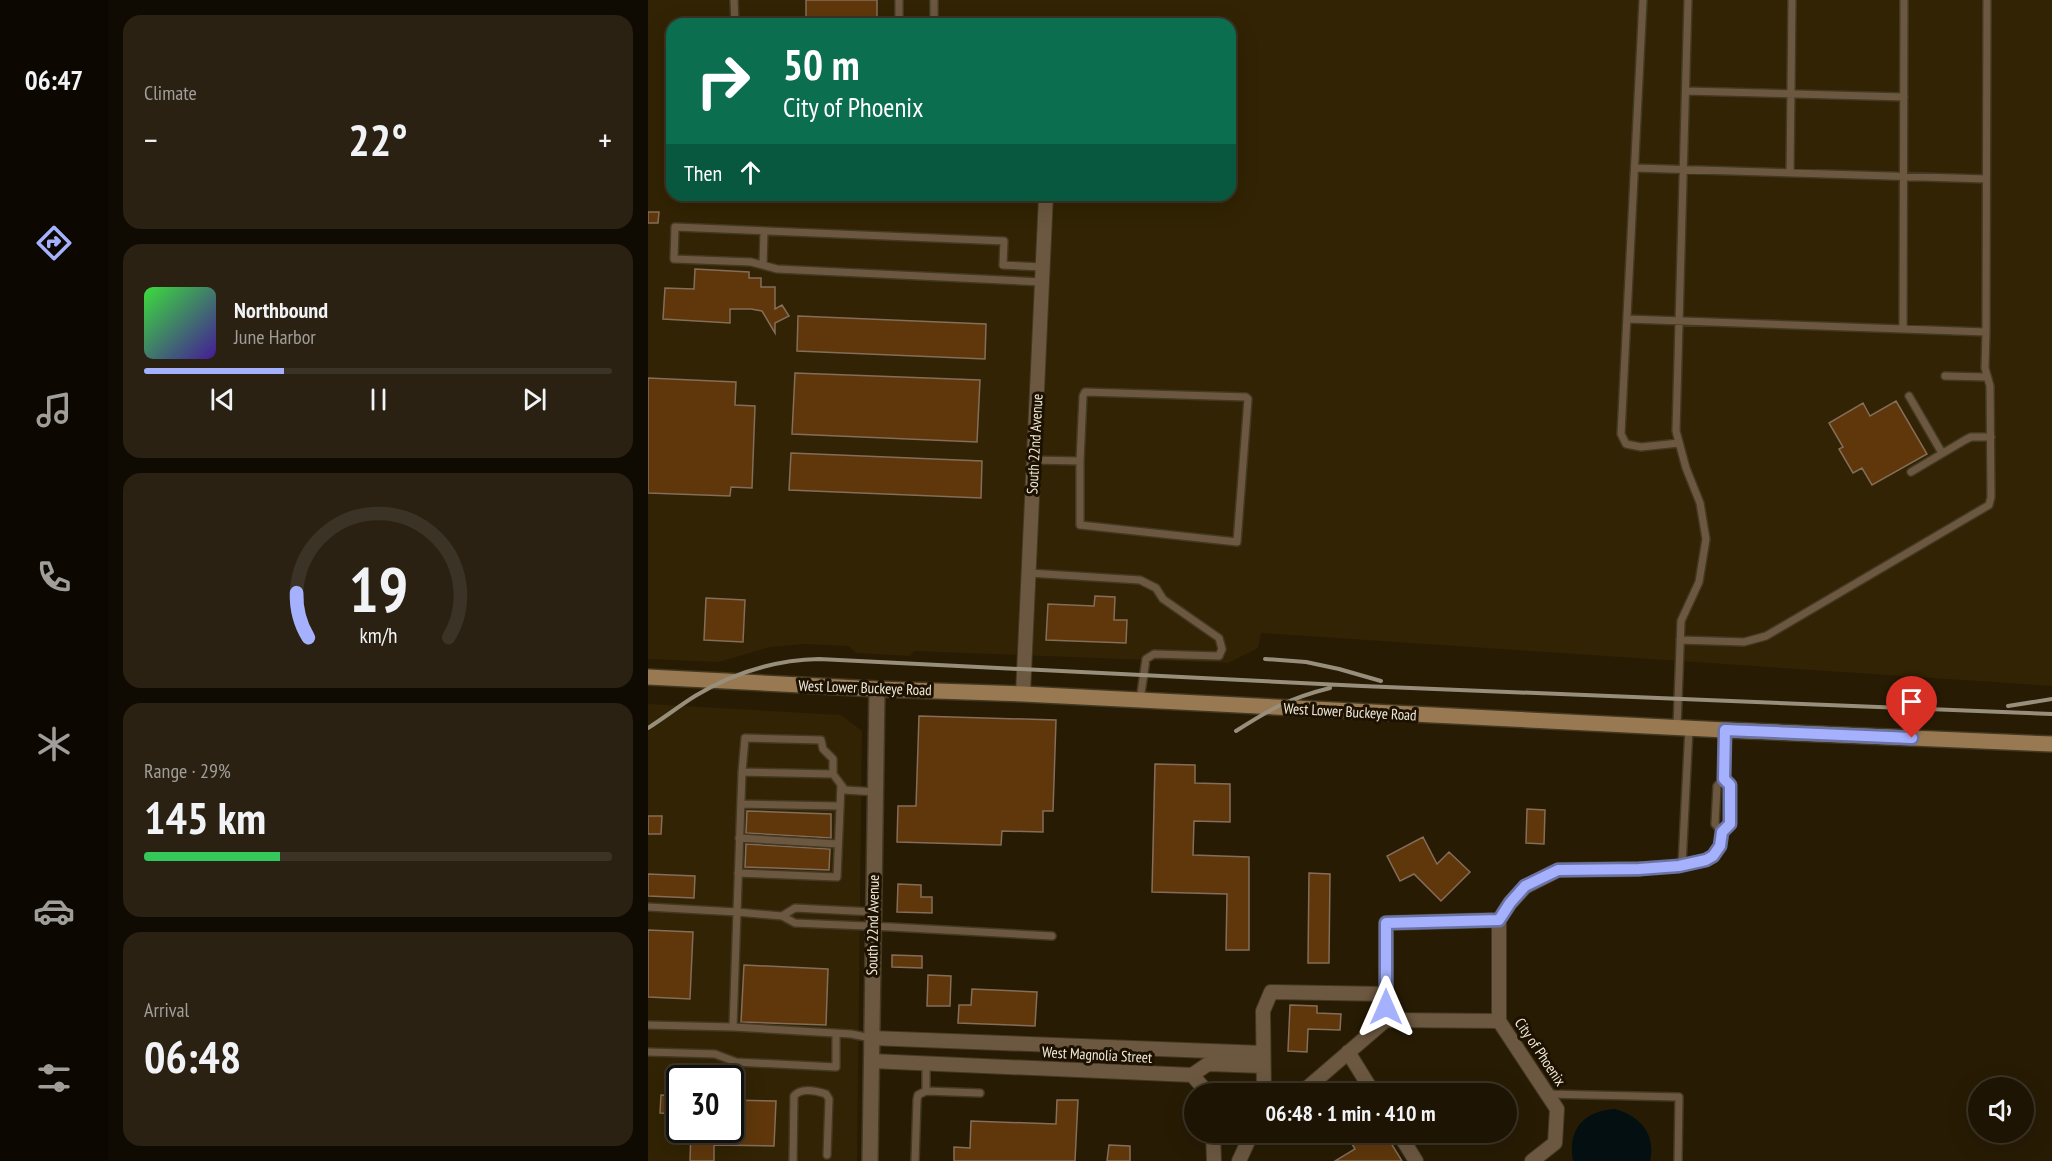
<!DOCTYPE html>
<meta charset="utf-8">
<style>
body{margin:0;font-family:"PT Sans Narrow",sans-serif;background:#2a2112;color:#f1f3f6;height:100vh;display:flex;flex-direction:column;font-size:22px;white-space:nowrap}
*{box-sizing:border-box;margin:0}
p{font-size:20px;color:#a09e9a}
.icon{flex:none;width:33px;height:33px;fill:none;stroke:currentColor;stroke-width:2;stroke-linecap:round;stroke-linejoin:round}
.map{position:relative;flex:1;overflow:hidden}
.panel{display:flex;flex-direction:column;gap:15px;padding:15px;background:#100b02;width:540px}
.panel>*{flex:none}
.top-card{position:absolute;left:18px;top:18px;width:570px;height:183px;border-radius:18px;box-shadow:0 6px 24px #0002,0 0 0 2px #3b3325;background:#0b6e4f;color:#fff;overflow:hidden}
.buttons{position:absolute;left:1320px;top:1077px;display:grid;gap:12px}
.buttons a{display:grid;place-items:center;width:66px;height:66px;border-radius:50%;background:#1d1403;box-shadow:0 6px 24px #0002,0 0 0 2px #3b3325;font-size:30px}
.speed{position:absolute;left:18px;top:1065px;display:flex;gap:12px;font-size:30px;font-weight:700;text-align:center}
.speed>*{display:grid;place-content:center;width:78px;height:78px;border-radius:50%;background:#1d1403;box-shadow:0 6px 24px #0002,0 0 0 2px #3b3325;line-height:1}
.speed .limit{border:3px solid #111;border-radius:9px;background:#fff;color:#111}
.pin{position:absolute;display:grid;place-items:center;width:51px;height:51px;color:#fff;margin:-62px -26px;border-radius:50% 50% 50% 0;rotate:-45deg;box-shadow:0 0 6px #0007}
.pin .icon{rotate:45deg}
.me{position:absolute;width:66px;margin:-33px;rotate:0deg;stroke-linejoin:round;filter:drop-shadow(0 0 4px #0008)}
.turn{display:flex;align-items:center;gap:21px;height:126px;padding:0 18px;font-size:27px}
.turn .icon{width:78px;height:78px;stroke-width:2.5}
.turn b{display:block;font-size:42px;line-height:51px}
.then{display:flex;align-items:center;height:57px;padding:0 18px;background:#0003;gap:12px;font-size:22px}
.big{font-size:45px;font-weight:700;line-height:1.1}
.panel .tile{flex:1;display:flex;flex-direction:column;justify-content:center;gap:9px;min-width:0;padding:0 21px;border-radius:18px;background:#2a2112}
.panel .dial{align-items:center;gap:0}
.dial svg{height:156px;overflow:visible;fill:none;stroke:#3b3325;stroke-width:7;stroke-linecap:round;text-anchor:middle}
.dial text{fill:#f1f3f6;stroke:none}
.song{display:flex;align-items:center;gap:18px}
.cover{width:72px;height:72px;border-radius:9px;background:linear-gradient(135deg,hsl(120 70% 55%),hsl(260 70% 35%))}
.played{height:6px;border-radius:3px;background:linear-gradient(90deg,#a5b1fc 30%,#3b3325 30%)}
.keys{display:flex;justify-content:space-around;direction:ltr}
.heat{display:flex;justify-content:space-between;align-items:center;font-size:33px;direction:ltr}
.charge{height:9px;border-radius:4px;background:linear-gradient(90deg,#34c759 29%,#3b3325 0)}
.trip{position:absolute;left:536px;top:1083px;width:333px;height:60px;border-radius:30px;background:#1d1403;box-shadow:0 6px 24px #0002,0 0 0 2px #3b3325;font-weight:700;line-height:60px;text-align:center}
main{display:flex;flex:1;min-height:0}
.tabs{display:flex;flex-direction:column;width:108px;justify-content:space-around;align-items:center;background:#0c0801;color:#a09e9a}
.tabs .icon{width:42px;height:42px}
.tabs .active{color:#a5b1fc}
.tabs b{font-size:27px;color:#f1f3f6}
.map>svg:first-child{display:block}
.built{fill:#312303;fill-rule:evenodd}
.water{fill:#030f11}
.building{fill:#5f370b;stroke:#846d5a;stroke-width:1.5}
.lines{fill:none;stroke-linecap:round;stroke-linejoin:round}
.service-casing{stroke:#433822;stroke-width:10}
.minor-casing{stroke:#433822;stroke-width:16}
.tertiary-casing{stroke:#433822;stroke-width:18}
.secondary-casing{stroke:#433822;stroke-width:18}
.service{stroke:#6c5840;stroke-width:7}
.minor{stroke:#6c5840;stroke-width:14}
.tertiary{stroke:#6c5840;stroke-width:15}
.secondary{stroke:#997952;stroke-width:15}
.rail{stroke:#988e7c;stroke-width:4}
.route-casing{stroke:#6b73a4;stroke-width:15}
.route{stroke:#a5b1fc;stroke-width:10}
.labels{text-anchor:middle;stroke-width:6;stroke-linejoin:round;paint-order:stroke}
.street-label{font-size:15px;fill:#f0e8da;stroke:#1d1200}
</style>
<main>
<nav class="tabs">
<b>06:47</b>
<svg class="icon active" aria-label="directions" viewBox="0 0 24 24"><path d="M12 3l9 9-9 9-9-9zM9 14v-3h6M13 9l2 2-2 2"/></svg>
<svg class="icon" aria-label="music" viewBox="0 0 24 24"><path d="M9 18V5l10-2v13"/><circle cx="6" cy="18" r="3"/><circle cx="16" cy="16" r="3"/></svg>
<svg class="icon" aria-label="phone" viewBox="0 0 24 24"><path d="M5 4h4l2 5-3 2q2 4 5 5l2-3 5 2v4C11 20 4 13 5 4z"/></svg>
<svg class="icon" aria-label="climate" viewBox="0 0 24 24"><path d="M12 3v18M4 7l16 10M4 17L20 7"/></svg>
<svg class="icon" aria-label="car" viewBox="0 0 24 24"><path d="M5 17H2v-5l4-1 3-4h7l3 4 3 1v5h-3M9 17h6M6 11h13"/><circle cx="7" cy="17" r="2"/><circle cx="17" cy="17" r="2"/></svg>
<svg class="icon" aria-label="filters" viewBox="0 0 24 24"><path d="M4 7h16M4 17h16"/><circle cx="9" cy="7" r="2"/><circle cx="15" cy="17" r="2"/></svg>
</nav>
<section class="panel">
<div class="tile"><p>Climate</p>
<div class="heat"><a>−</a><b class="big">22°</b><a>+</a></div>
</div>
<div class="tile">
<div class="song"><i class="cover"></i><div><b>Northbound</b><p>June Harbor</p></div></div>
<div class="played"></div>
<div class="keys"><svg class="icon" aria-label="previous" viewBox="0 0 24 24"><path d="M18 5L8 12l10 7zM5 5v14"/></svg><svg class="icon" aria-label="pause" viewBox="0 0 24 24"><path d="M8 5v14M16 5v14"/></svg><svg class="icon" aria-label="next" viewBox="0 0 24 24"><path d="M6 5l10 7-10 7zM19 5v14"/></svg></div>
</div>
<div class="tile dial"><svg viewBox="0 0 100 80">
<path d="M14 69A42 42 0 1 1 86 69"/>
<path d="M14 69A42 42 0 0 1 8 46" stroke="#a5b1fc"/>
<text x="50" y="56" font-size="32" font-weight="700">19</text>
<text x="50" y="72" font-size="11">km/h</text>
</svg></div>
<div class="tile"><p>Range · 29%</p><b class="big">145 km</b><div class="charge"></div></div>
<div class="tile"><p>Arrival</p><b class="big">06:48</b></div>
</section>
<div class="map">
<svg width="1404" height="1161" viewBox="0 0 1404 1161">
<rect width="100%" height="100%" fill="#271b04"/>
<path class="built" d="M0,0H1404V686L613,633L610,648L580,663L266,651L262,656L208,653L201,646L156,644L122,647L71,662L0,659ZM24,24H582V195H24Z
M0,704L193,715L214,731L209,1161H0ZM32,1078H82V1130H32Z"/>
<path class="water" d="M967,1109C992,1116 1008,1134 1002,1161H925C919,1129 936,1111 967,1109Z"/>
<path class="building" d="M158,0H229V24H158Z
M0,212H11L10,223H0Z
M47,269L101,272V278H113V287H127V309L134,305L141,316L127,323V333L114,311L103,309H82V323L15,319L17,288L46,289Z
M150,316L338,324L337,359L149,351Z
M147,373L332,380L329,442L144,434Z
M0,378L88,382L87,405L107,406L104,488L83,487L82,496L0,493Z
M1248,401L1279,454L1224,485L1214,468L1205,473L1191,449L1195,447L1181,423L1215,403L1222,416Z
M143,453L334,461L333,498L141,490Z
M447,596L467,597L466,620H479L478,643L398,640L400,604L446,606Z
M58,598L97,600L95,642L56,640Z
M271,716L408,720L405,811H395V832L354,831L353,845L249,842L250,806H268Z
M507,764L547,765V783L582,784V822L546,821L545,855L601,857V950H578L579,894L504,892Z
M879,809L897,810L896,844L878,843Z
M99,811L183,814V838L98,833Z
M0,816H14L13,834H0Z
M775,837L789,864L801,852L822,872L793,901L766,874L752,881L739,856Z
M98,844L182,849L181,870L97,867Z
M661,873L682,874L681,963H660Z
M0,874L47,876L46,898L0,896Z
M250,884L273,885V897H284V913L249,912Z
M0,930L45,932L42,999L0,997Z
M244,955L274,956V968L244,967Z
M96,965L180,969L178,1025L93,1022Z
M280,975L303,976L302,1006H279Z
M324,989L389,992L387,1026L310,1023L311,1005H323Z
M642,1005L669,1006V1013L693,1014L692,1030L660,1029L659,1052L640,1051Z
M13,1095L32,1096V1114L12,1113Z
M82,1100L128,1101L126,1146L66,1145V1161H42L43,1130H82Z
M409,1100H430L427,1161H306V1147L322,1148L323,1121L408,1124Z
M697,1132H731L734,1137L738,1135L754,1161H687L707,1149Z
M461,1145L482,1146V1161H459Z"/>
<g class="lines">
<defs>
<path id="service" d="M86,0L87,24
M251,0V24
M995,0L973,434L978,444L993,447L1031,443
M286,24V0
M1038,91L1256,97
M987,168L1338,179
M1142,173L1144,0
M115,265L116,231
M394,282L129,269L103,262L26,259L27,227L356,241L355,265L395,267
M979,319L1338,332L1339,0
M1255,329L1256,0
M1297,376L1339,377
M1261,396L1294,453
M386,460L432,461L435,396L437,392L598,397L600,399L589,542L432,525V461
M1263,472L1317,440L1323,437H1343
M381,573L492,580L508,588L515,599L571,638L574,649L571,656L506,654L498,659L492,700
M1032,640L1096,642L1118,636L1341,505L1343,497L1342,386L1337,368L1338,332
M1029,727L1033,621L1051,582L1058,539L1052,503L1038,468L1028,431L1040,0
M94,772L97,738L173,740L175,749L185,759V774
M1076,779L1069,786L1067,824L1074,832L1082,824V785L1076,779L1077,730
M93,804L192,806
M91,838L190,844
M1034,865L1041,728
M991,869C1012,865 1063,869 1072,846C1074,842 1074,836 1074,832
M90,873L189,877L193,785
M0,907L89,912L94,772L185,774L197,790L228,792
M226,912L147,908L134,916L147,923L243,927L404,936
M134,916L89,912L85,1027L203,1034L223,1038
M0,1025L85,1027
M0,1052L67,1054L88,1062L188,1067V1034
M278,1091L332,1093
M899,1094L1031,1097L1030,1161
M145,1161L146,1096C153,1087 169,1091 178,1094L181,1099L179,1155
M267,1161L269,1100L270,1095L278,1091V1063"/>
<path id="minor" d="M375,694L398,195
M738,1020V923L851,920
M223,1038L615,1053
M700,1052L726,1094
M223,1061L544,1075L560,1064L615,1066
M544,1075L561,1094
M616,1094L615,1011L623,992L738,994
M652,1094L738,1020L851,1021
M565,1132L566,1161
M750,1132L768,1161
M591,1161L602,1137L607,1132
M884,1161L907,1143L909,1109L851,1021V920L862,903L877,887L910,870L991,869"/>
<path id="tertiary" d="M222,1161L229,689"/>
<path id="secondary" d="M0,677L229,689L375,694L1077,730L1404,744"/>
</defs>
<use href="#service" class="service-casing"/>
<use href="#minor" class="minor-casing"/>
<use href="#tertiary" class="tertiary-casing"/>
<use href="#secondary" class="secondary-casing"/>
<use href="#service" class="service"/>
<use href="#minor" class="minor"/>
<use href="#tertiary" class="tertiary"/>
<use href="#secondary" class="secondary"/>
<path class="rail" d="M617,659L658,662L691,669L733,681
M1360,706L1404,699
M0,728C16,718 31,706 47,696C85,673 126,660 171,659L714,686L1404,714
M588,731C622,709 642,698 682,688"/>
</g>
<g class="lines">
<defs>
<path id="route" d="M738,1007V923L851,920L862,903L877,886L910,870L991,869L1031,866L1058,860L1065,856L1072,846L1074,832L1082,824V785L1076,779L1077,730L1264,738"/>
</defs>
<use href="#route" class="route-casing"/>
<use href="#route" class="route"/>
</g>
<g class="labels">
<g class="street-label">
<text transform="translate(387 444) rotate(-87)" y="5">South 22nd Avenue</text>
<text transform="translate(217 688) rotate(2)" y="5">West Lower Buckeye Road</text>
<text transform="translate(702 712) rotate(3)" y="5">West Lower Buckeye Road</text>
<text transform="translate(225 925) rotate(-89)" y="5">South 22nd Avenue</text>
<text transform="translate(892 1052) rotate(56)" y="5">City of Phoenix</text>
<text transform="translate(449 1055) rotate(3)" y="5">West Magnolia Street</text>
</g>
</g>
</svg>
<div class="buttons">
<a><svg class="icon" aria-label="sound" viewBox="0 0 24 24"><path d="M4 9h4l5-4v14l-5-4H4zM17 9q2 3 0 6"/></svg></a>
</div>
<div class="speed"><div class="limit">30</div></div>
<div class="pin" style="left:1264px;top:738px;background:#d93025"><svg class="icon" aria-label="arrive" viewBox="0 0 24 24"><path d="M6 21V4h12l-3 4 3 4H6"/></svg></div>
<svg class="me" style="left:738px;top:1007px" viewBox="-20 -20 40 40"><path d="M0-17L14 15 0 8-14 15z" fill="#a5b1fc" stroke="#fff" stroke-width="4"/></svg>
<div class="trip">06:48 · 1 min · 410 m</div>
<div class="top-card">
<div class="turn"><svg class="icon" aria-label="right" viewBox="0 0 24 24"><path d="M7 20v-9h11M14 6l5 5-5 5"/></svg><div><b>50 m</b>City of Phoenix</div></div>
<div class="then">Then<svg class="icon" aria-label="ahead" viewBox="0 0 24 24"><path d="M12 20V5M6 11l6-6 6 6"/></svg></div>
</div>
</div>
</main>
